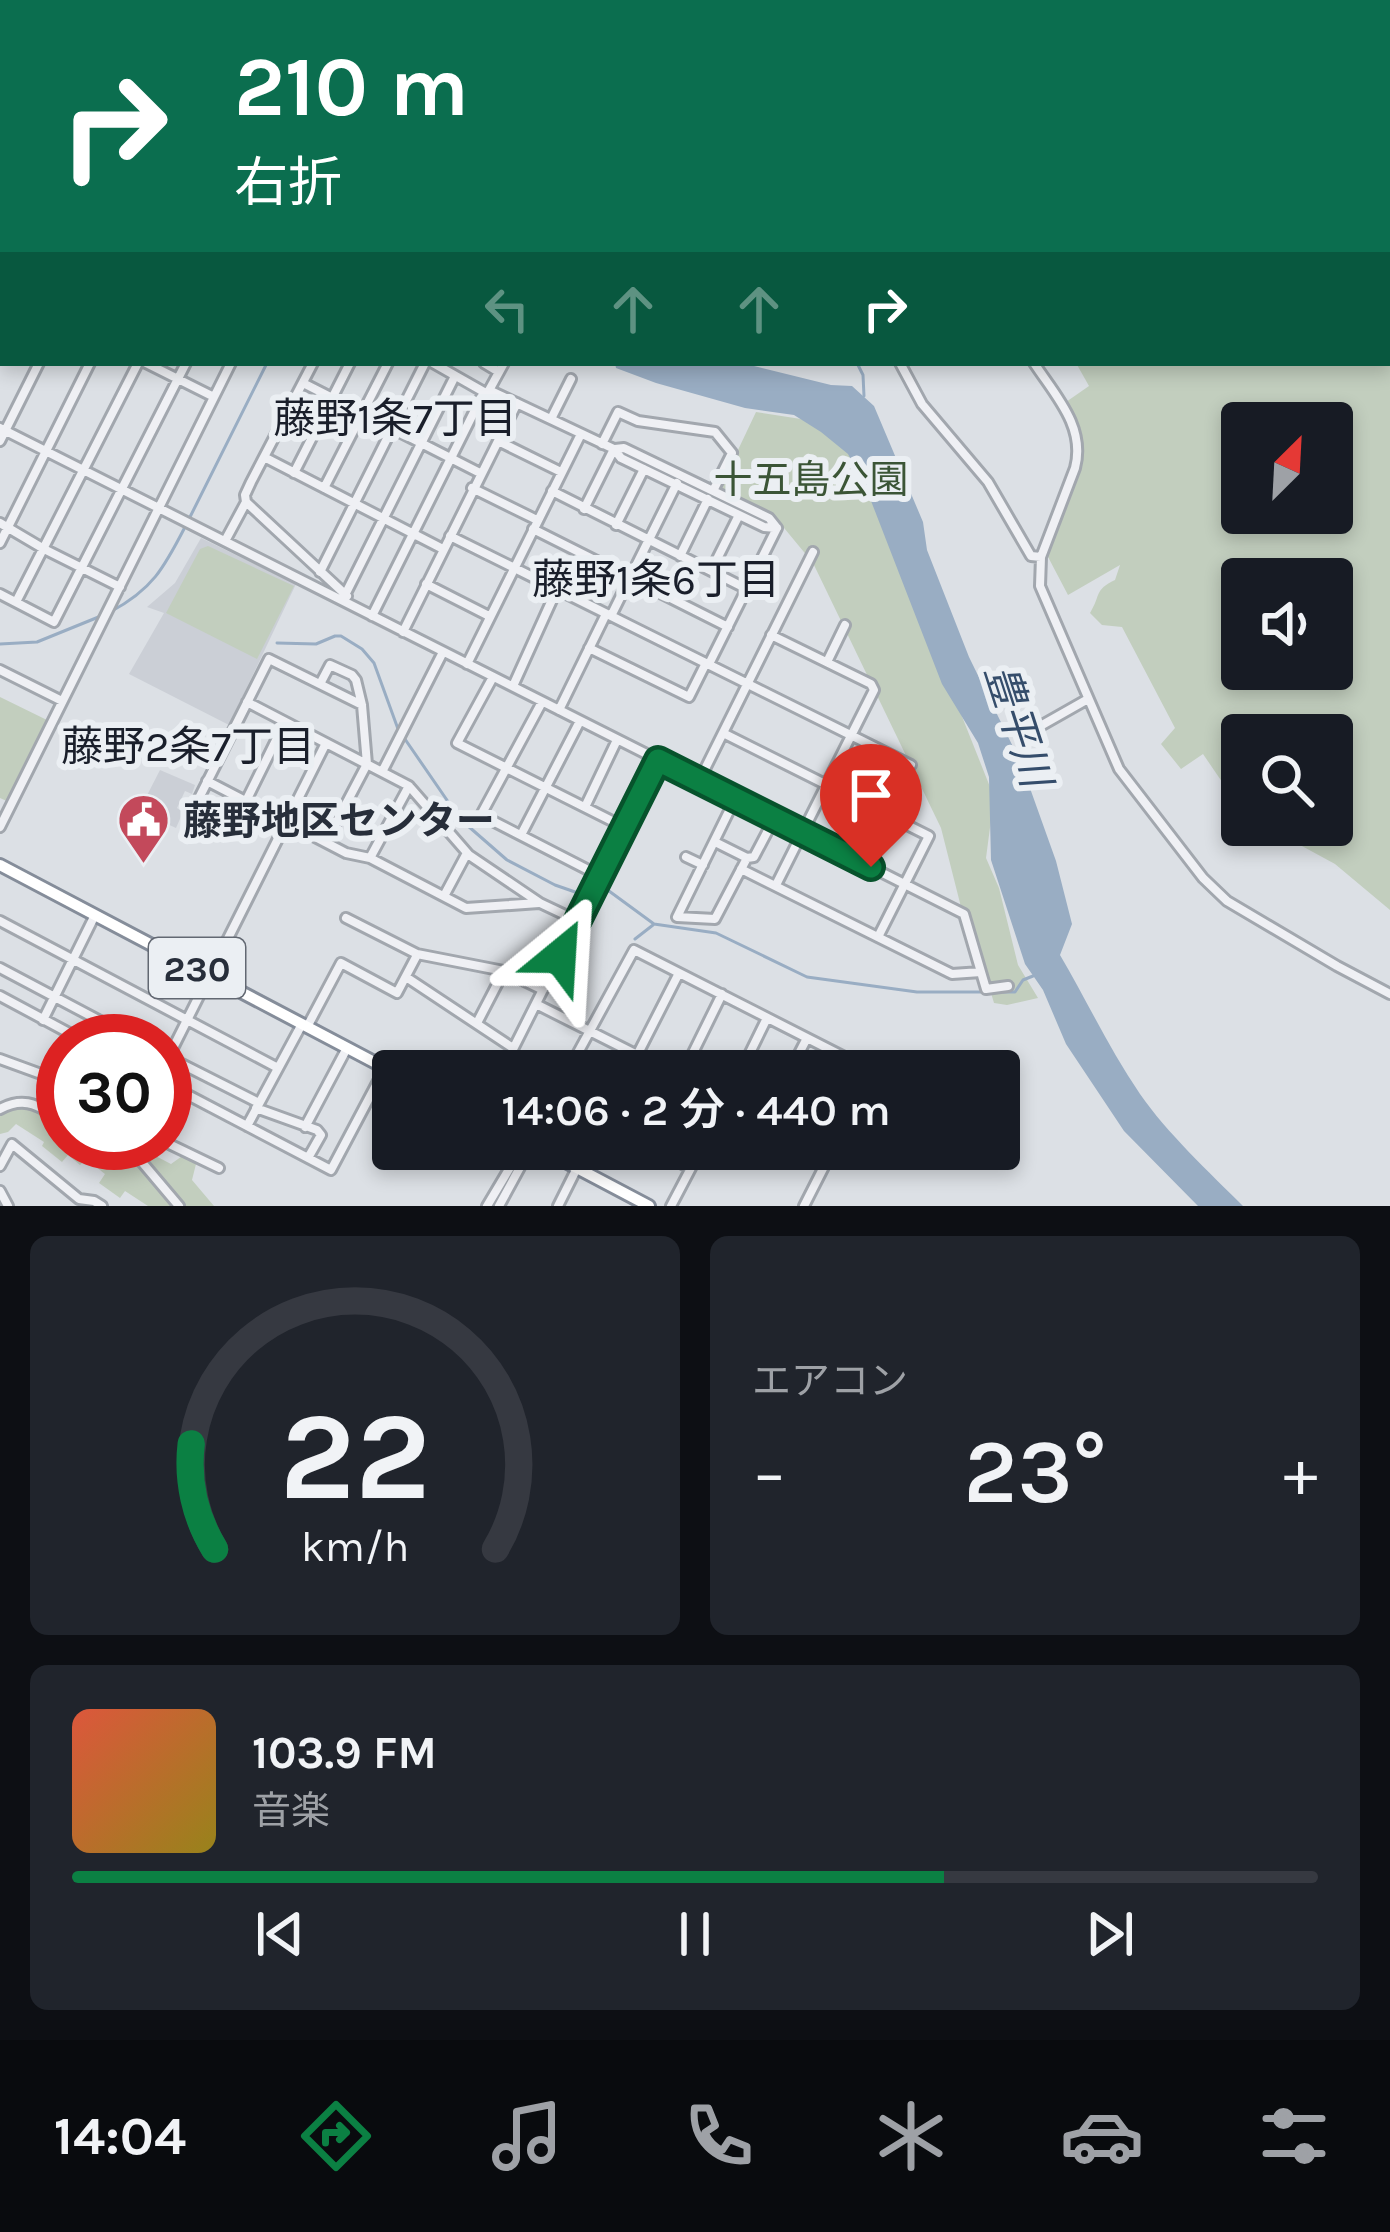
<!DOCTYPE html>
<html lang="ja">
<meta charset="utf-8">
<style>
body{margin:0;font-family:Karla,"Noto Sans JP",sans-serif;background:#20242c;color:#f1f3f6;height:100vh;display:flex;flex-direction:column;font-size:45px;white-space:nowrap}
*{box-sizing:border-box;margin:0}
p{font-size:39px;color:#9ea1a6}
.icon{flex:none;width:66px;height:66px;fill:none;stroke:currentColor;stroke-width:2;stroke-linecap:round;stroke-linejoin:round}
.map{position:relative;height:1206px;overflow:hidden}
.drawer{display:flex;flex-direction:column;gap:30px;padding:30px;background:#0d0f14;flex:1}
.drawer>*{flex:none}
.hud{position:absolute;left:0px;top:0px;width:1392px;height:366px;box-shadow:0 6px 18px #0003;background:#0b6e4f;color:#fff;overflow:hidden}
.needle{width:78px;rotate:24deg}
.fabs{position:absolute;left:1221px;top:402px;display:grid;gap:24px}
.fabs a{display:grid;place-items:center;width:132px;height:132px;border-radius:12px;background:#171b24;box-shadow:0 6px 18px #0003;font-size:60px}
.speed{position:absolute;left:36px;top:1014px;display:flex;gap:24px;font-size:60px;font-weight:700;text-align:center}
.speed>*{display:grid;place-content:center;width:156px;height:156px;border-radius:50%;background:#171b24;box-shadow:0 6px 18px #0003;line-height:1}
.speed .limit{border:18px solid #d22;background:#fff;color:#111}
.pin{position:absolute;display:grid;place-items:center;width:102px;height:102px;color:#fff;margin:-123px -51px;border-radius:50% 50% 50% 0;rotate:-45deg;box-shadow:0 0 12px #0007}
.pin .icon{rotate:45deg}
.me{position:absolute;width:132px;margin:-66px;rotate:27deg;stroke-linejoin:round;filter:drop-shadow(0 0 9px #0008)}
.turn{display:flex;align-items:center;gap:42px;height:252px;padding:0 36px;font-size:54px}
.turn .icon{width:156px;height:156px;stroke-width:2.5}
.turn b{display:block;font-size:84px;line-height:102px}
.lanes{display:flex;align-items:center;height:114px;padding:0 36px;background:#0003;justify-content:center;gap:60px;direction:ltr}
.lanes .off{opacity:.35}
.big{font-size:90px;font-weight:600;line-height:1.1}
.drawer .card{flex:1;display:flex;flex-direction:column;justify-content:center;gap:18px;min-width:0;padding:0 42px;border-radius:18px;background:#20242c}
.drawer .dial{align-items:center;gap:0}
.dial svg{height:312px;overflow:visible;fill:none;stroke:#363941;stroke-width:7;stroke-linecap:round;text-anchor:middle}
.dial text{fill:#f1f3f6;stroke:none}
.song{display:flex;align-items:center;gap:36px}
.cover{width:144px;height:144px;border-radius:18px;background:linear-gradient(135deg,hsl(10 70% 55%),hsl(50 70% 35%))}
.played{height:12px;border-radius:6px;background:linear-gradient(90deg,#0b8043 70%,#363941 70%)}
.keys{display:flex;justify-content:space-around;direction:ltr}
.heat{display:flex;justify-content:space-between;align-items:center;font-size:66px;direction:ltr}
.drawer .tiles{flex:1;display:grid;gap:30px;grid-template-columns:1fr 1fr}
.card:last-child{grid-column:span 2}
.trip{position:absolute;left:372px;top:1050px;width:648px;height:120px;border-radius:12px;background:#171b24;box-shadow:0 6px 18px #0003;font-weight:600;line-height:120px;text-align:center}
.dock{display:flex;height:192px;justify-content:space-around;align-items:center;background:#090b0e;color:#9ea1a6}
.dock .icon{width:84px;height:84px}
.dock .active{color:#0b8043}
.dock b{font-size:54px;color:#f1f3f6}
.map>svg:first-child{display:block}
.built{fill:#cbcfd6}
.green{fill:#c2cebe;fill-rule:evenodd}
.water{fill:#99adc3}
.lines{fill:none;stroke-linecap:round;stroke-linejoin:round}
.stream{stroke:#99adc3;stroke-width:3}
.river{stroke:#99adc3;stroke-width:12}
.minor-casing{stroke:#a2a7ae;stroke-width:14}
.highway-casing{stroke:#858d9a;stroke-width:16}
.minor{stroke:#eff0f4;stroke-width:8}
.highway{stroke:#fff;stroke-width:10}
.route-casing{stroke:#07532c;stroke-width:30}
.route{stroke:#0b8043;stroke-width:21}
.labels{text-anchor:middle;stroke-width:12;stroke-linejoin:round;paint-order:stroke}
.shield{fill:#ebeff3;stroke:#626872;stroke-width:3}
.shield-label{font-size:36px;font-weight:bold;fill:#272e3a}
.park-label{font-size:39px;fill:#3b5536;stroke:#ebeff3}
.poi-label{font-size:39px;font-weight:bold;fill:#272e3a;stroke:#ebeff3;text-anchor:start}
.neighbourhood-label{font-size:42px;fill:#1a1f2b;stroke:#ebeff3}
.water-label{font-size:42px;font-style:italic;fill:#354d6b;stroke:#ebeff3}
</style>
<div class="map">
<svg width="1390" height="1206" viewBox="0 0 1390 1206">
<rect width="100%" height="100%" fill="#dce0e5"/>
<path class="built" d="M201,538L296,584L229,725L129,674L164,613L147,607L175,583Z
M160,770L195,785L192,794L185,791L177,808L183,812L176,828L139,811Z"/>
<path class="green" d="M1055,0H1390V910L1335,864L1289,839L1282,840L1267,825H1332V735H1242V804L1231,795L1203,754L1181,769L1161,744L1175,728L1122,627L1102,625L1090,613C1101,595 1094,590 1115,580L1120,565L1068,595L1047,555L1080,470L1082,437L1066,402L1089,386L1076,363H1389V3H1053ZM1242,423H1332V513H1242ZM1242,579H1332V669H1242Z
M756,412L801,419L834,431L856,450L994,797L986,858L999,888L1018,965L1038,998L1007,1005L994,1003L969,919L961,907L941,828L813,563L775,517L719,490Z
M208,546L294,586L257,659L166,613L200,549Z
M0,697L49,721L9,802L0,798Z
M17,1104L29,1105L63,1121V1143H130L136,1156L146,1151L171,1164L185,1154L197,1160L192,1180L214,1206H148L125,1191L120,1198L99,1183L105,1174L86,1159L80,1165L68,1155L62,1162L42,1146L44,1142L16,1124L8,1132L0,1134V1116Z"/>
<path class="water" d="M615,363H742L831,385L852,386L874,406L923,522L927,550L969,657L1021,763L1056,861L1072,924L1060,955C1087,1001 1110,1050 1140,1094C1167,1133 1209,1172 1243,1206H1198L1124,1131L1066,1044L1043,990L1025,964L991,860L989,777L978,743L942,684L866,488L848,454L821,432L794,415L745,408L656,383L616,368Z"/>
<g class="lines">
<path class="stream" d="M674,0L675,3
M977,3L979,0
M857,363L863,375L864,396
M189,519L267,363
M110,612C152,590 164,568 185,527
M277,643L316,644L335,636H341L362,649L374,663L398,729L460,819L507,860L555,885L578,893L609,891L654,924L716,933L807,977L917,992H1015L1023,980L1033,976
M0,644L37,642L101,616
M635,939L653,925"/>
<path class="river" d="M116,3L120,0"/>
<defs>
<path id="minor" d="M434,0L436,3
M1047,3L1049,0
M0,189L3,191
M0,233L3,227
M0,290L3,292
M0,335L3,329
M146,363L214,397
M433,363L484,392
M484,363L499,372
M900,363L922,404L988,482L1031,556L1041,557
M1034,363C1055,395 1086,427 1075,468L1041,557L1040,586L1119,769L1203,878L1227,901L1337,966L1390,994
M303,383L480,473
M489,390L614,449L621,458L764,527L777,528
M551,419L571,379
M0,428L964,914L981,972L952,974L741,869
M0,441L39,363
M498,441L561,472
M602,444L618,412L638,421L715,432L732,453L713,491
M615,449L624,448L769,518L777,528
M264,457L443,549
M294,473L350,363
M324,488L388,363
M472,488L537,520
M552,491L747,589
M246,502L347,596
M584,509L614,449
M0,523L44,549L120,587
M616,525L644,469
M533,529L728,627
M450,536L911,765
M225,541L246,502L245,495L251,482L313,363
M0,543L90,363
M680,556L708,499
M711,571L739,515
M320,572L425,363
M426,584L489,616
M0,594L54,622L186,363
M345,595L455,376
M16,602L138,363
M372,616L484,392L487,394L504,363
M611,616L677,483
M403,632L517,403
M771,635L871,684L874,690L776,885
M589,648L689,697L706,663
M827,662L845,625
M467,664L581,434
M709,664L777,528
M0,670L62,701
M493,677L457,743L624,827
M320,684L330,665L352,675L356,680L362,705L367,764L326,842
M513,686L557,589
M247,702L409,786L469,855L540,903L578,921
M542,702L481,815L600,876
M559,710L606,614
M723,733L929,836L878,937
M1021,737L1088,699
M382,772L443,652
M207,781L346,853L370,858
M699,781L813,552
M409,786L370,858L466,908L539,903
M735,799L677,917L715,919L747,858L754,857L774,819
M246,801L285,722
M585,807L617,740
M194,808L269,659L362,705
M0,827L231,363
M521,835L580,721
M715,842L747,858
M686,857L703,865
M444,896L467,853
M346,918L417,954L504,971L543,990
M0,921L278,1068
M0,968L138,1041
M981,972L986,989L1008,986
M406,977L513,1048
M0,996L84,1041
M536,1004L669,1071
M43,1020L95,915
M477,1023L504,971
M307,1027L341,963L397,993L417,955
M166,1056L259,1103
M0,1059L63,1082
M165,1064L326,743
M502,1071L658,761
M568,1071L634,950L872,1071
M629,1071L679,973
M684,1071L722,994
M741,1071L767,1018
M790,1071L807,1038
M165,1083L331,1170L385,1068
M256,1108L317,1130L321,1135L308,1158
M0,1109C26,1095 39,1107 63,1119
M247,1126L302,1024
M305,1127L347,1048
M165,1142L219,1168
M133,1143L141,1161L179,1206
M660,1149L690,1169
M0,1166L12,1144L79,1199L94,1201L102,1206
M0,1191L8,1206
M487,1206L521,1149
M499,1206L530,1149
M558,1206L577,1168
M671,1206L701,1149
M804,1206L833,1149"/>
<path id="highway" d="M0,865L393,1072
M541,1149L649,1206"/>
</defs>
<use href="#minor" class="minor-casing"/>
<use href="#highway" class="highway-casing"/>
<use href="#minor" class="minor"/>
<use href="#highway" class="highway"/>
</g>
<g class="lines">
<defs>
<path id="route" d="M560,956L658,760L871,867"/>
</defs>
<use href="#route" class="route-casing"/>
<use href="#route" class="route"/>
</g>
<defs>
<symbol id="civic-pin" viewBox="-11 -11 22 30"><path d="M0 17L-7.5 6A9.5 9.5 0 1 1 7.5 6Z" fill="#c3495b" stroke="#ebeff3"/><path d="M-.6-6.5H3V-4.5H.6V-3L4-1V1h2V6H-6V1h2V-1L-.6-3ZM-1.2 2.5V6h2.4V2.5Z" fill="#fff"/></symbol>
</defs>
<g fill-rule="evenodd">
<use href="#civic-pin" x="114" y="790" width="59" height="81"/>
</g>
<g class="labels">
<rect class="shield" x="149" y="938" width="96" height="60" rx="9"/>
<g class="shield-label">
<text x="197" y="981">230</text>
</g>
<g class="park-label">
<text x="811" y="493">十五島公園</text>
</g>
<g class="poi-label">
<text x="183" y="834">藤野地区センター</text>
</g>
<g class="neighbourhood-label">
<text x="395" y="433">藤野1条7丁目</text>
<text x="656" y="594">藤野1条6丁目</text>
<text x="188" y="761">藤野2条7丁目</text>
</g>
<g class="water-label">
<text transform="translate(1019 725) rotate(72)" y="15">豊平川</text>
</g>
</g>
</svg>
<div class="fabs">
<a><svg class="needle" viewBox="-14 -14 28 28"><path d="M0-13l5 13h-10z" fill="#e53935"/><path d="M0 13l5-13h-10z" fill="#9ea1a6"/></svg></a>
<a><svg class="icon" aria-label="sound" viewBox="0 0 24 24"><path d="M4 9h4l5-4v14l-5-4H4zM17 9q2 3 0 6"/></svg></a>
<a><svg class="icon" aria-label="search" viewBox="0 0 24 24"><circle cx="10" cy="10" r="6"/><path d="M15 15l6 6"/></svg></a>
</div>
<div class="speed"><div class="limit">30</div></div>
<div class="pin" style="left:871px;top:867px;background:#d93025"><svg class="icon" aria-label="arrive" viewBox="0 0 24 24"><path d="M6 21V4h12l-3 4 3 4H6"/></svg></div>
<svg class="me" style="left:560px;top:956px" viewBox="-20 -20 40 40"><path d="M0-17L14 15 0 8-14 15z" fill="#0b8043" stroke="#fff" stroke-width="4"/></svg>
<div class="trip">14:06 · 2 分 · 440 m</div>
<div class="hud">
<div class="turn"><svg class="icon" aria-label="right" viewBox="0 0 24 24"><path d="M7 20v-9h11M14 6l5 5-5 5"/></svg><div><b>210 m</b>右折</div></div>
<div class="lanes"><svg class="icon off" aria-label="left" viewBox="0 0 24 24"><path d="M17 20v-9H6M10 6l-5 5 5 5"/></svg><svg class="icon off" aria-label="ahead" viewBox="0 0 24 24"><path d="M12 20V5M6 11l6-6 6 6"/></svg><svg class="icon off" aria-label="ahead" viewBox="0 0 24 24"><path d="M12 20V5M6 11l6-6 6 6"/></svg><svg class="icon" aria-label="right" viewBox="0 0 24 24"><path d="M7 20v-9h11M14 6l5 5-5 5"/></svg></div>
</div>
</div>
<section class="drawer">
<div class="tiles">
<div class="card dial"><svg viewBox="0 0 100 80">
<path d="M14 69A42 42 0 1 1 86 69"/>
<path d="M14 69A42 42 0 0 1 8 42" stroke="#0b8043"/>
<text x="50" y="56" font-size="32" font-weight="700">22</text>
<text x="50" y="72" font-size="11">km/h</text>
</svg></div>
<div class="card"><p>エアコン</p>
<div class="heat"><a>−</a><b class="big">23°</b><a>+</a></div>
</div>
<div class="card">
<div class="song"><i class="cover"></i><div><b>103.9 FM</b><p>音楽</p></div></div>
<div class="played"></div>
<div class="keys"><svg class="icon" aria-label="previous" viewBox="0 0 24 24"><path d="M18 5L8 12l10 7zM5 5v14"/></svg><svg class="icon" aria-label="pause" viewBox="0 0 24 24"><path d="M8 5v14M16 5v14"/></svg><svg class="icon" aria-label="next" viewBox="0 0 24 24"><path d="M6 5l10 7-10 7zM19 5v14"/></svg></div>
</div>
</div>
</section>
<nav class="dock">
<b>14:04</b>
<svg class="icon active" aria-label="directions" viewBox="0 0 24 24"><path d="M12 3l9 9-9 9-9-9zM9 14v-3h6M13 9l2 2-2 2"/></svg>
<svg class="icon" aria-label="music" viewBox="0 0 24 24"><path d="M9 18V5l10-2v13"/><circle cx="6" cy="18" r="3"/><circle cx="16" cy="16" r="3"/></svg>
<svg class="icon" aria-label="phone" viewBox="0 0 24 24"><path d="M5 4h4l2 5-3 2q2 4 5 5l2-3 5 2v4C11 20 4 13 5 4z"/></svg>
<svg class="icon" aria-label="climate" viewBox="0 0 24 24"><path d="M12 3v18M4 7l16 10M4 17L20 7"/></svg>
<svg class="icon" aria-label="car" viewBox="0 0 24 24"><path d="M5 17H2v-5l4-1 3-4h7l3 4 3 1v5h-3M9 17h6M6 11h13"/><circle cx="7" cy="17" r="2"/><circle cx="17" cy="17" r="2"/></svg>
<svg class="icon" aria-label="filters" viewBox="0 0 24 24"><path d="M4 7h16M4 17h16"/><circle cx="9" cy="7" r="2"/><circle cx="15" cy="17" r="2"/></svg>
</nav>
